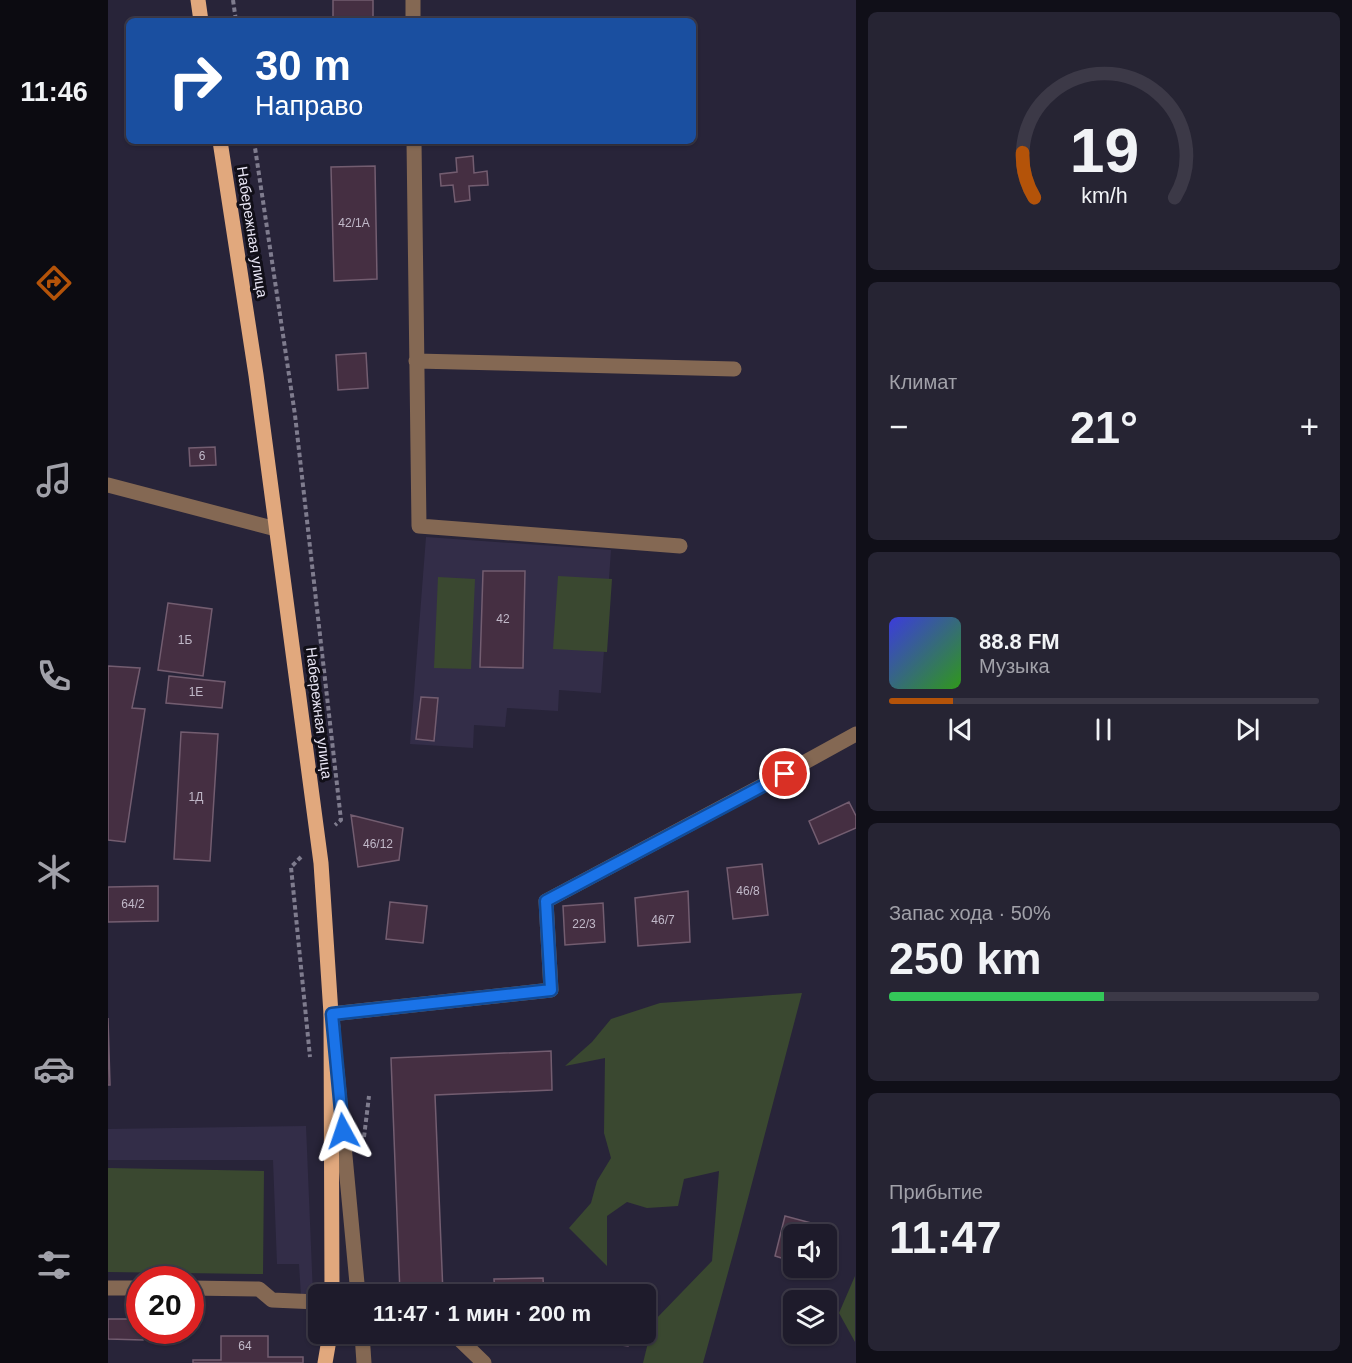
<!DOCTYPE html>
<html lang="ru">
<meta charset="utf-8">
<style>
body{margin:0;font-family:Helvetica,sans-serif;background:#262433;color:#f1f3f6;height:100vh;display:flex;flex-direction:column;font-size:22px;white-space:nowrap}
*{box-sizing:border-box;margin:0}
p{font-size:20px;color:#a1a1a9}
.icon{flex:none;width:33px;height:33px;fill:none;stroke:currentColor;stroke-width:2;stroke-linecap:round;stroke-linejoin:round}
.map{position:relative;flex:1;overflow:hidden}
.panel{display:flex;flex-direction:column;gap:12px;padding:12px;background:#100f18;width:496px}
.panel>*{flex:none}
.banner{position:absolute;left:18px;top:18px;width:570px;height:126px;border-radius:9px;box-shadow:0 2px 4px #0004,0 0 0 2px #3c3947;background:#1a4fa0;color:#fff;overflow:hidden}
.tools{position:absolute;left:675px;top:1224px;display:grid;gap:12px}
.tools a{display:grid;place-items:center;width:54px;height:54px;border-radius:9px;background:#1e1b2b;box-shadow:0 2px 4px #0004,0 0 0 2px #3c3947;font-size:30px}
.speed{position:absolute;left:18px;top:1266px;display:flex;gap:12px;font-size:30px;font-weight:700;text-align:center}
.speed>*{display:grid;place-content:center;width:78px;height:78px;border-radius:50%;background:#1e1b2b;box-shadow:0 2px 4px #0004,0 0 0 2px #3c3947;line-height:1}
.speed .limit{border:9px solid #d22;background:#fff;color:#111}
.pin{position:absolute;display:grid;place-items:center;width:51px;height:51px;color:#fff;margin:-26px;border:3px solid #fff;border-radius:50%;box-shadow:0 2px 6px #0007}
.me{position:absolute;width:66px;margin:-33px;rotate:355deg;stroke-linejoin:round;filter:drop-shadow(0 0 4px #0008)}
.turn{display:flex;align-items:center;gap:21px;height:126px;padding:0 30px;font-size:27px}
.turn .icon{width:78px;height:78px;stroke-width:2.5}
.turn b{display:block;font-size:42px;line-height:51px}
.big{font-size:45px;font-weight:800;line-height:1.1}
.panel .tile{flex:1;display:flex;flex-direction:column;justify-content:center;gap:9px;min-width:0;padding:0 21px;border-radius:9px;background:#262433}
.panel .dial{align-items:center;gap:0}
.dial svg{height:156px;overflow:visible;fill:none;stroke:#3c3947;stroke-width:7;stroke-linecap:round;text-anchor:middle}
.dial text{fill:#f1f3f6;stroke:none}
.song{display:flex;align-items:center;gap:18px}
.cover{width:72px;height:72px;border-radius:9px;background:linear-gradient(135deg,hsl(240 70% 55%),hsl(110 70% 35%))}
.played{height:6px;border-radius:3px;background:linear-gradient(90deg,#b45309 15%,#3c3947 15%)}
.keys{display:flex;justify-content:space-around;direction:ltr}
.heat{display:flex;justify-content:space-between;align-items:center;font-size:33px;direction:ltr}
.charge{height:9px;border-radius:4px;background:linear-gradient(90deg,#34c759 50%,#3c3947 0)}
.trip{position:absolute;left:200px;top:1284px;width:348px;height:60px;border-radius:9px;background:#1e1b2b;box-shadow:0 2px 4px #0004,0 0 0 2px #3c3947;font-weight:800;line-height:60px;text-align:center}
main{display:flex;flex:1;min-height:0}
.tabs{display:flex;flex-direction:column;width:108px;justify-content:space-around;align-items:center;background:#0c0b11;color:#a1a1a9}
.tabs .icon{width:42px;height:42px}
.tabs .active{color:#b45309}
.tabs b{font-size:27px;color:#f1f3f6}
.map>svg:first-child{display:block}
.built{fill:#332d48}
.green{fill:#3a4830}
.building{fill:#452f42;stroke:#735d70;stroke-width:1.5}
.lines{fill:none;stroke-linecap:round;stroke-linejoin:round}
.path{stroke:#7f7c8e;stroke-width:4;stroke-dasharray:4.5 3;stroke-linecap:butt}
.minor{stroke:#846853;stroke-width:15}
.major{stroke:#e1a87d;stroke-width:15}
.route-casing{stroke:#114b97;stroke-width:15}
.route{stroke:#1a73e8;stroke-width:10}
.labels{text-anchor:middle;stroke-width:6;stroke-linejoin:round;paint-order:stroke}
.number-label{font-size:12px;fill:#c0b8c8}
.street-label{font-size:15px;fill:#e9e6f5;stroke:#110f18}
</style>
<main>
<nav class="tabs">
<b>11:46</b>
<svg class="icon active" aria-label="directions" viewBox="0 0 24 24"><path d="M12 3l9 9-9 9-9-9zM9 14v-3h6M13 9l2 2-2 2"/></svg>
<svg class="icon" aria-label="music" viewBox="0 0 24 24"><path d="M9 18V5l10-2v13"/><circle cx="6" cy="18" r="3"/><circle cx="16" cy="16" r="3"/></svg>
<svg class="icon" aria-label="phone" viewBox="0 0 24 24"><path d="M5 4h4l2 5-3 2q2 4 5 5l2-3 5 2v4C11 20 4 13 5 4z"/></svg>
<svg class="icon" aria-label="climate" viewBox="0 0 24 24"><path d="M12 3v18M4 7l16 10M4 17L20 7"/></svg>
<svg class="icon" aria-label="car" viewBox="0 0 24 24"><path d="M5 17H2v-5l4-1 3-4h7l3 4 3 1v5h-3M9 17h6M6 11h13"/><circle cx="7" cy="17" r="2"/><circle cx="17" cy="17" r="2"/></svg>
<svg class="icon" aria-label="filters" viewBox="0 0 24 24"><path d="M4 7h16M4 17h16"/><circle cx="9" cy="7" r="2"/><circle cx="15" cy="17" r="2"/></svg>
</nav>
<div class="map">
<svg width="748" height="1363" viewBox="0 0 748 1363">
<rect width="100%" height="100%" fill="#282439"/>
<path class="built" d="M318,537L503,550L493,693L451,690L450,711L399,708L397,727L366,725L365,748L302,744Z
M198,1126L205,1295L193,1296L191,1264H169L165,1160H0V1129Z"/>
<path class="green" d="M450,576L504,579L499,652L445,649Z
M330,577L367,579L363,669L326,668Z
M694,993L629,1240L595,1363H535L545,1322L604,1261L611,1171L576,1179L570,1206L539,1208L519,1202L499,1216V1266L461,1228L483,1203L489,1181L503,1158L496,1133L497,1058L457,1066L484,1042L503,1019L552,1003Z
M0,1168L156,1171L155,1274L0,1272Z
M747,1276V1342L731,1313Z"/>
<path class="building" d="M225,0H265V21H225Z
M365,156L366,173L379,171L380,185L361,186L362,200L347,202L345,185L333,186L332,174L349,172L348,158Z
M267,166L269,279L226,281L223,167Z
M258,353L260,388L230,390L228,355Z
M107,447L108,465L82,466L81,448Z
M375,571H417L415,668L372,667Z
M60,603L104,609L95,676L50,670Z
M0,666L32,668L24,708L37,709L17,842L0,840Z
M61,676L117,682L114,708L58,703Z
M313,697L330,698L326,741L308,739Z
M73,732L110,734L102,861L66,859Z
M741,802L748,816V828L711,844L701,821Z
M243,815L295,828L291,860L250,867Z
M654,864L660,915L625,919L619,868Z
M50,886V921L0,922V887Z
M580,891L582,942L530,946L527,898Z
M282,902L319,906L315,943L278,939Z
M495,903L497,942L457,945L455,906Z
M0,1018L2,1085H0Z
M443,1051L444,1090L327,1095L335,1294H292L283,1058Z
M677,1216L722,1228L718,1239V1234H686V1262L667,1256Z
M435,1278L436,1294H387L386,1279Z
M0,1319H32V1330H35V1340L0,1339Z
M492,1334H522L520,1346L491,1342Z
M113,1336H160V1357H195V1363H85V1360H113Z"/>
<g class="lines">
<path class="path" d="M125,0L128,21
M146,141L187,415L233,820L227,825
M193,857L183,867L202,1057
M256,1137L261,1096"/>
<path class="minor" d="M305,0V21
M306,141L311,526L572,546
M308,361L626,369
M0,485L168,529
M225,1027L223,1014L443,990L438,901L659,783L748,734
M229,1071L250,1294
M0,1288H32
M82,1288L151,1289L164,1300L210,1302
M254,1334L256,1363
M331,1334H346L376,1363"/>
<path class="major" d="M90,0L93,21
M112,141L148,375L213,863L223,1014L224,1294
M217,1363L222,1334"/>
</g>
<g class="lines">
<defs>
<path id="route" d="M235,1131L224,1014L443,990L438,901L677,774"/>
</defs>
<use href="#route" class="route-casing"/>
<use href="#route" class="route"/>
</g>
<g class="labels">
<g class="number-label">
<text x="246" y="227">42/1А</text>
<text x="94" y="460">6</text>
<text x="395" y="623">42</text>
<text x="77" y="644">1Б</text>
<text x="88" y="696">1Е</text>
<text x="88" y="801">1Д</text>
<text x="270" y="848">46/12</text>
<text x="640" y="895">46/8</text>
<text x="25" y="908">64/2</text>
<text x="555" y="924">46/7</text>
<text x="476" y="928">22/3</text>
<text x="137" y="1350">64</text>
</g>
<g class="street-label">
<text transform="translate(144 232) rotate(81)" y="5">Набережная улица</text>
<text transform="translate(211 713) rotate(83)" y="5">Набережная улица</text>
</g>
</g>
</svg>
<div class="tools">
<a><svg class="icon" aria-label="sound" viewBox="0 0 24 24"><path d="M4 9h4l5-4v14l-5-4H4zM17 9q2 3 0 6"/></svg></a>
<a><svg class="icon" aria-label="layers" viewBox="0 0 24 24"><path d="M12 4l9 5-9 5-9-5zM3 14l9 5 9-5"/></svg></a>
</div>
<div class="speed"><div class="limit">20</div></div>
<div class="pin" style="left:677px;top:774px;background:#d93025"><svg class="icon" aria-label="arrive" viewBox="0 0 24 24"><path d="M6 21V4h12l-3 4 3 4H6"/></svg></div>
<svg class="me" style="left:235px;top:1131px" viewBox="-20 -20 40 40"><path d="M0-17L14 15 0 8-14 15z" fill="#1a73e8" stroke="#fff" stroke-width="4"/></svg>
<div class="trip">11:47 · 1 мин · 200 m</div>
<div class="banner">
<div class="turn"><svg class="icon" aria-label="right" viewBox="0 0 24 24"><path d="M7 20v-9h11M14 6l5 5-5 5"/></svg><div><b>30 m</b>Направо</div></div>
</div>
</div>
<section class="panel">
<div class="tile dial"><svg viewBox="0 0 100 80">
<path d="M14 69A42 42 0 1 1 86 69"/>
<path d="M14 69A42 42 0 0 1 8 46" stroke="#b45309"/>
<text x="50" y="56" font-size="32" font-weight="700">19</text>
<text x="50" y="72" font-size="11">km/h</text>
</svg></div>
<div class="tile"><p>Климат</p>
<div class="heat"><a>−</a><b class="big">21°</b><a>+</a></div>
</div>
<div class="tile">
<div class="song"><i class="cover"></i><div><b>88.8 FM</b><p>Музыка</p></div></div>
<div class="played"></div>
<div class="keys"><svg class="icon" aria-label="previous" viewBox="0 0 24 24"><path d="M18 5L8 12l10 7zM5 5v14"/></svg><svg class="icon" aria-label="pause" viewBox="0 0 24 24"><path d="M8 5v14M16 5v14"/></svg><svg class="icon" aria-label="next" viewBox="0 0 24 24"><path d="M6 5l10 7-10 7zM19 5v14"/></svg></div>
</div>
<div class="tile"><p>Запас хода · 50%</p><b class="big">250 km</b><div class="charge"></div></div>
<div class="tile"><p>Прибытие</p><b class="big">11:47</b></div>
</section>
</main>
